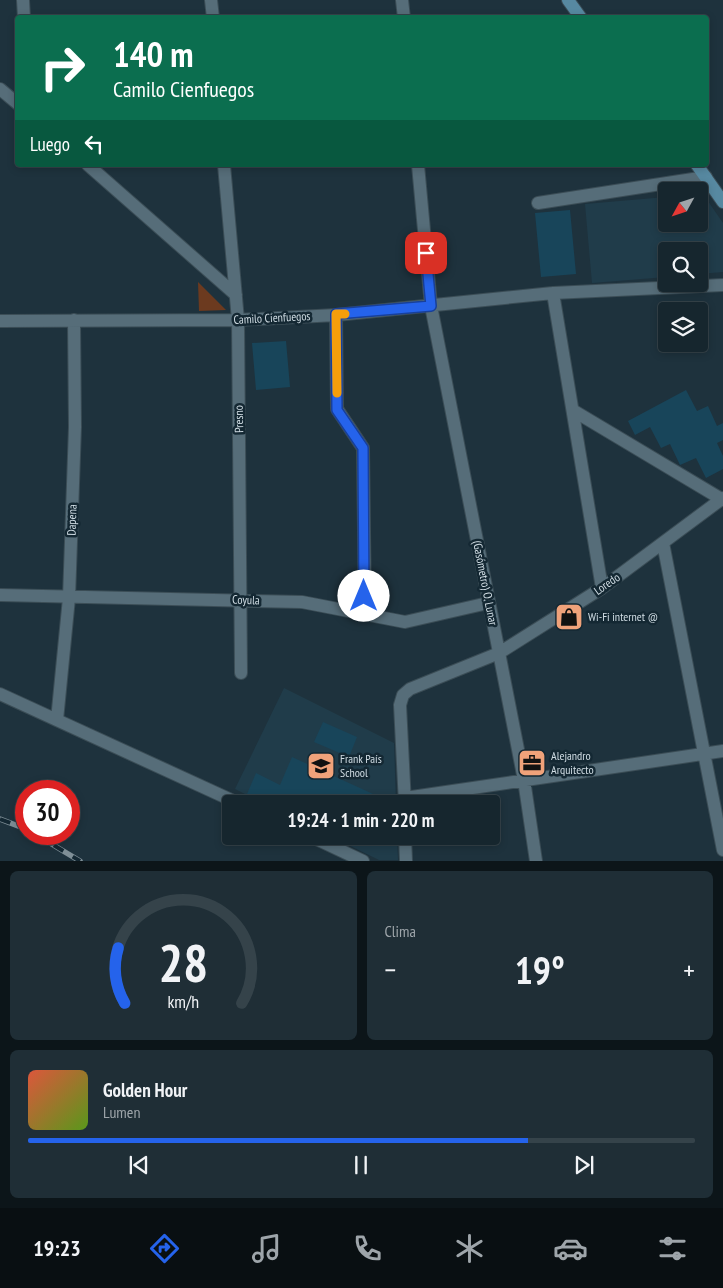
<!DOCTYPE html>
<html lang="es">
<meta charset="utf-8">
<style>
body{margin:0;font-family:"PT Sans Narrow",sans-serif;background:#1f2e36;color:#f1f3f6;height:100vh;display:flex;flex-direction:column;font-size:19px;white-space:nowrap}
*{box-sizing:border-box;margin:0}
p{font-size:16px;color:#9ea5aa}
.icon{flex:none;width:28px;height:28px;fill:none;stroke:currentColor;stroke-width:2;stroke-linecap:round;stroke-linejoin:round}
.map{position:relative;height:861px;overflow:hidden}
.sheet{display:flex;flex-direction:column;gap:10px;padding:10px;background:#0c1519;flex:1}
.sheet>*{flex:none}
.hud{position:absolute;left:15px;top:15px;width:694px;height:152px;border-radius:5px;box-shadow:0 2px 8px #0003,0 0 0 1px #35434a;background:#0b6e4f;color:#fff;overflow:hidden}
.needle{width:32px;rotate:230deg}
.buttons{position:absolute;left:658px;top:182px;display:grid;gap:10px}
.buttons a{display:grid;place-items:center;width:50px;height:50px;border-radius:5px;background:#16262e;box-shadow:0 2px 8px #0003,0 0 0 1px #35434a;font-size:25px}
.speed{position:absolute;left:15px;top:780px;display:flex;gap:10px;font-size:25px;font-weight:700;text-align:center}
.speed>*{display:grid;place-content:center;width:65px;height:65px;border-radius:50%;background:#16262e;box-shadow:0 2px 8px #0003,0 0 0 1px #35434a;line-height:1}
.speed .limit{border:8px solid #d22;background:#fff;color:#111}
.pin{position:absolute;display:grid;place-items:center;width:42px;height:42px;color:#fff;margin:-21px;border-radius:10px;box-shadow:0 2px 8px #0006}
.me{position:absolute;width:55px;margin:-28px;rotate:0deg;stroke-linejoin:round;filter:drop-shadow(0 0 4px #0008)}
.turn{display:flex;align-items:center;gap:18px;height:105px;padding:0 15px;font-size:22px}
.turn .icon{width:65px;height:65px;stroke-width:2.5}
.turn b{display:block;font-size:35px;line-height:42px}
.then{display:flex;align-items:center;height:48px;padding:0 15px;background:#0003;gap:10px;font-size:19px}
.big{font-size:38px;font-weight:600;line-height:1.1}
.sheet .card{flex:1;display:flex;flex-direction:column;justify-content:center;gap:8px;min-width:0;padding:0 18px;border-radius:8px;background:#1f2e36}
.sheet .dial{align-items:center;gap:0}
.dial svg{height:130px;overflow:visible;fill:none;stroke:#35434a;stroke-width:7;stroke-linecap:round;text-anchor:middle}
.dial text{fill:#f1f3f6;stroke:none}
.song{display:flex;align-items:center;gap:15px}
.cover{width:60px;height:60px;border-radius:8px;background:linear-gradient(135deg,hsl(10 70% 55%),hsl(90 70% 35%))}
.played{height:5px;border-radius:2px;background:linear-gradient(90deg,#2563eb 75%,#35434a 75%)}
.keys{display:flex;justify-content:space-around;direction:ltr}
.heat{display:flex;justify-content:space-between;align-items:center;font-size:28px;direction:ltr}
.sheet .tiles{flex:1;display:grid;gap:10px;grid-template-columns:1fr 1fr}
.card:last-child{grid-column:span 2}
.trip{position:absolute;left:222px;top:795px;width:278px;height:50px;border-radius:5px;background:#16262e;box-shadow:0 2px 8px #0003,0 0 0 1px #35434a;font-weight:600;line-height:50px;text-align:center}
.tab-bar{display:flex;height:80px;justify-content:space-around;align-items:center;background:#090f12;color:#9ea5aa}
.tab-bar .icon{width:35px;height:35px}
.tab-bar .on{color:#2563eb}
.tab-bar b{font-size:22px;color:#f1f3f6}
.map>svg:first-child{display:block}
.built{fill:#203c4a}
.green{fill:#6c3a1f}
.building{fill:#18455a}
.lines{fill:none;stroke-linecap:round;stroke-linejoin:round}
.street-casing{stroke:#3b4d56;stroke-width:14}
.secondary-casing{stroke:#3b4d56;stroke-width:14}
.street{stroke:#566d79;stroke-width:12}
.secondary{stroke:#5789a1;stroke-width:12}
.rail-casing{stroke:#7f8f97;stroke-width:5.5}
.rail{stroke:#142833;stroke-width:4;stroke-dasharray:11;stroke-linecap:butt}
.route-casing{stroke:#184099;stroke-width:12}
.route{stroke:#2563eb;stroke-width:9}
.slow{stroke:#f59e0b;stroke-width:9}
.labels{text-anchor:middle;stroke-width:5;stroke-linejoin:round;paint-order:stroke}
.street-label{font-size:12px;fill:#d1dde4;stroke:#142833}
.poi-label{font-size:12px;fill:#d1dde4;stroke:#142833;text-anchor:start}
</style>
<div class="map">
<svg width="723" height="861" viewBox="0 0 723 861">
<rect width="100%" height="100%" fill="#1e323d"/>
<path class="built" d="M703,194L723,223V272L699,274V251H666V277L592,283L585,204L666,197V224H699V195Z
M284,688L394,743L396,804H265L235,789Z
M330,836H397L398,860H379Z"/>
<path class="green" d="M198,282L226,310L199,311Z"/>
<path class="building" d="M570,210L576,274L541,277L535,213Z
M286,341L290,387L256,390L252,343Z
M686,390L697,411L708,406L717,426L723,423V440L717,443L723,456V469L706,478L696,458L680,465L670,444L661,448L650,427L635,435L628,421Z
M323,722L357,737L349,757L314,742Z
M292,757L395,804H267L247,794L256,773L280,785Z"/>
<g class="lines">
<defs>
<path id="street" d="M23,0L24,18
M211,0L213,18
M402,0L404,18
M0,89L18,104
M88,165L236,295
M224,165L238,320L241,673
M418,165L431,306L524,780L536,861
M538,203L706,177
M553,293L602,588
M336,315L337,409L363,448L365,614
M0,321L238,320L336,315L553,293L723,285
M574,411L723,500
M663,543L723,850
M0,595L302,602L405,622L488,603
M0,694L240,804
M57,720L69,598L75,427L74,320
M405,798L723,751
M405,804L400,705L403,695L410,689L499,653L602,588L723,498
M310,836L363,861
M405,836L406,861"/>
<path id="secondary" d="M568,0L581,18
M697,165L723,202"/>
</defs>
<use href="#street" class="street-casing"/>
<use href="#secondary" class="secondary-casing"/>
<use href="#street" class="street"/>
<use href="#secondary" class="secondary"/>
<defs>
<path id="rail" d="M0,819L26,829
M35,834L80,861"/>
</defs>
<use href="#rail" class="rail-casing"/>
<use href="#rail" class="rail"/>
</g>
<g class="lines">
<defs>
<path id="route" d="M364,596L363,448L337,410L336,314L431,306L426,253"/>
</defs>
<use href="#route" class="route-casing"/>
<use href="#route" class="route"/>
<path class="slow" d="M337,393L336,314H345"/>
</g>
<defs>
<symbol id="shop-square" viewBox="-11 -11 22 22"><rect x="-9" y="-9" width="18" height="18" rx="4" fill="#f0a27a" stroke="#142833"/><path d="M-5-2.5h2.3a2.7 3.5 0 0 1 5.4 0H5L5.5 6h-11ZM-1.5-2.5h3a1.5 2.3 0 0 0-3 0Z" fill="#111"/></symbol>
<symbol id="office-square" viewBox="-11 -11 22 22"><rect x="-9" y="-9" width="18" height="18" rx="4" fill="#f0a27a" stroke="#142833"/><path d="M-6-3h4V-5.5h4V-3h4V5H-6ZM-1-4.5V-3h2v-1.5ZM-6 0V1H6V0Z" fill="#111"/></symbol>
<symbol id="school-square" viewBox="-11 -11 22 22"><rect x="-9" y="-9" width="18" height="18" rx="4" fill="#f0a27a" stroke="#142833"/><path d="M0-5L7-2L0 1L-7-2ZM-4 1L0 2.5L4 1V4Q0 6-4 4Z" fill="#111"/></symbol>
</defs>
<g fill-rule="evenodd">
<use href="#shop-square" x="553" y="601" width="32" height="32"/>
<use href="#office-square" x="516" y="747" width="32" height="32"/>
<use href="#school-square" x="305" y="750" width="32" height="32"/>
</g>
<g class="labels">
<g class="street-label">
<text transform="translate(272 318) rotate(-3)" y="4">Camilo Cienfuegos</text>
<text transform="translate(239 419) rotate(-91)" y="4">Presno</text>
<text transform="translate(72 520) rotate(-88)" y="4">Dapena</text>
<text transform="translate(485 583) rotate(79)" y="4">(Gasómetro) O. Lunar</text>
<text transform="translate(607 584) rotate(-35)" y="4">Loredo</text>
<text transform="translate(246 600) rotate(2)" y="4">Coyula</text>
</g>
<g class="poi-label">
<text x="588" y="621">Wi-Fi internet @</text>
<text x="551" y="760">Alejandro<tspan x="551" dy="14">Arquitecto</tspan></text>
<text x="340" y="763">Frank País<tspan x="340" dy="14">School</tspan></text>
</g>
</g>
</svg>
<div class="buttons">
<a><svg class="needle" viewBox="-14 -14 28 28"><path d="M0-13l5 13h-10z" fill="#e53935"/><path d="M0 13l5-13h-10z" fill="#9ea5aa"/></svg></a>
<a><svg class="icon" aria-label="search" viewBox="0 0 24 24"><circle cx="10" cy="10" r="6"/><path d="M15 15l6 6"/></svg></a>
<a><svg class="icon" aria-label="layers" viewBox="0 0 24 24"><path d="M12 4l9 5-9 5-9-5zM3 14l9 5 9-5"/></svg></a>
</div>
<div class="speed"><div class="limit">30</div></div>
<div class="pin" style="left:426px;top:253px;background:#d93025"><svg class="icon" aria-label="arrive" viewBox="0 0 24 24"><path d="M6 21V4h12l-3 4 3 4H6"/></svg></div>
<svg class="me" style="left:364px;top:596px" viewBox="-20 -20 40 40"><circle r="19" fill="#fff"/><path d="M0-13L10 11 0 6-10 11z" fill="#2563eb"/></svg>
<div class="trip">19:24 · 1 min · 220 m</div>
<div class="hud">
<div class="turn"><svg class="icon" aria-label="right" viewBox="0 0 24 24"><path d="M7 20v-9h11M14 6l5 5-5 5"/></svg><div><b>140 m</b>Camilo Cienfuegos</div></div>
<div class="then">Luego<svg class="icon" aria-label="left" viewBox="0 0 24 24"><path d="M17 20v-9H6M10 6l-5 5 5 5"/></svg></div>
</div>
</div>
<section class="sheet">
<div class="tiles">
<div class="card dial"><svg viewBox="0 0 100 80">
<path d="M14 69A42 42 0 1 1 86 69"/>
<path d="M14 69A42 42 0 0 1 10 35" stroke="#2563eb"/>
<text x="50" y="56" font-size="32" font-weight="700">28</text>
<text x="50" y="72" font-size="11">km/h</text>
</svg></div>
<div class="card"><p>Clima</p>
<div class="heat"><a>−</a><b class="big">19°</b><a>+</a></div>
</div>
<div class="card">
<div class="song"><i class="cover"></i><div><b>Golden Hour</b><p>Lumen</p></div></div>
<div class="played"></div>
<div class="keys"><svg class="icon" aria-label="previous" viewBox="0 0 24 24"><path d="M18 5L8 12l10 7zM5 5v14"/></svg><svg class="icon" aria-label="pause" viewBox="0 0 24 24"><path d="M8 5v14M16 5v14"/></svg><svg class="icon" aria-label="next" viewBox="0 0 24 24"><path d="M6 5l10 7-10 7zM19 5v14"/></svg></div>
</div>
</div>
</section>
<nav class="tab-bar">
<b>19:23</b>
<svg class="icon on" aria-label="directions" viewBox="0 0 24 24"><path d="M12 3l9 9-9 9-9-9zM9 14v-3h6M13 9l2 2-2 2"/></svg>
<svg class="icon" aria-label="music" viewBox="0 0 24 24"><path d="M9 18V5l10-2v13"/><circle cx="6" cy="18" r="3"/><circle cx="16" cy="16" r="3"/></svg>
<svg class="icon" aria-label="phone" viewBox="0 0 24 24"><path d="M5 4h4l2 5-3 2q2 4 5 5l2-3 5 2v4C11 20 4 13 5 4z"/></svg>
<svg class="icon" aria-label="climate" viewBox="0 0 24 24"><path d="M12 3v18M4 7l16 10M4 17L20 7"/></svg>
<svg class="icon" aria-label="car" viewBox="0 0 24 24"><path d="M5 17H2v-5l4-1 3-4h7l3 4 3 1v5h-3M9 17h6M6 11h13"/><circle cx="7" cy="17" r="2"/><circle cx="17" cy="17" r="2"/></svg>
<svg class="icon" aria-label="filters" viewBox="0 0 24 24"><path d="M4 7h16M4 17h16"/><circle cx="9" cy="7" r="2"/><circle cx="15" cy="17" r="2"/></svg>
</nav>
